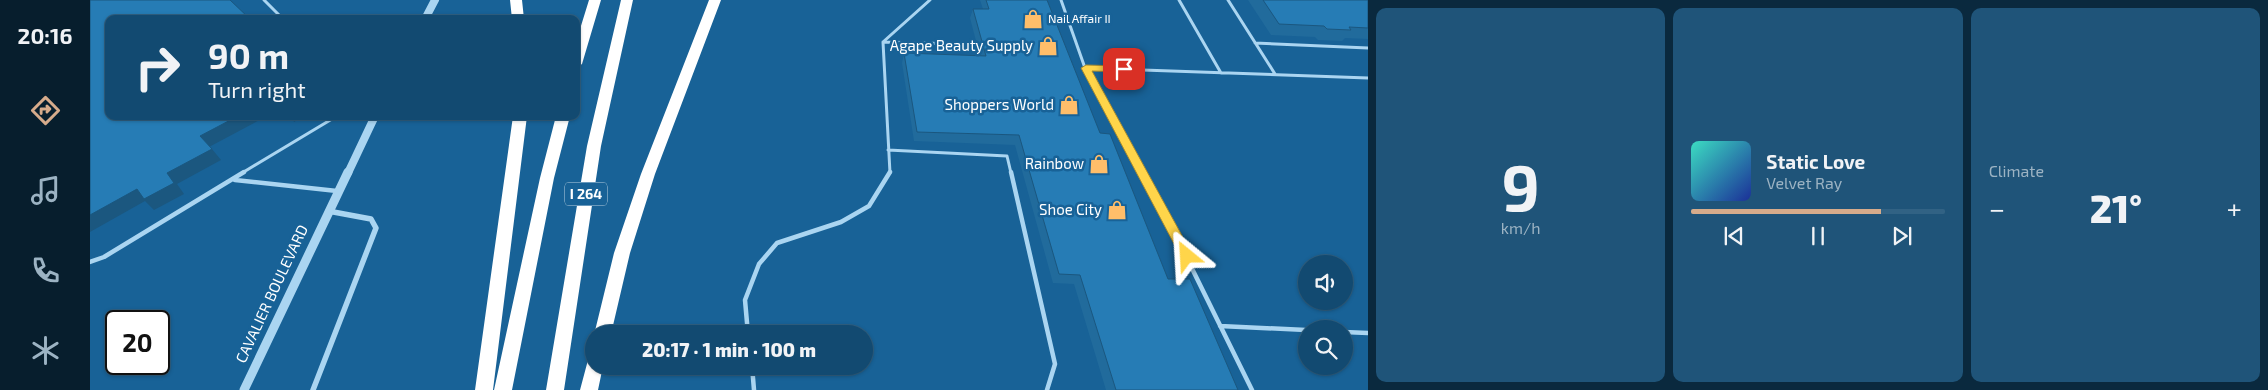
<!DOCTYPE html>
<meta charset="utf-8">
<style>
body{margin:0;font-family:"Exo 2",sans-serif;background:#1f5479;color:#f1f3f6;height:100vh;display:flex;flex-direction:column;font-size:19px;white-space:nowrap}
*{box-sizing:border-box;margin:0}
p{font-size:16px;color:#9cb3c3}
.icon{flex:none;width:28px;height:28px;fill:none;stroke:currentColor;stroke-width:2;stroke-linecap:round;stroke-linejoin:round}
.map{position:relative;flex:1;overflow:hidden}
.panel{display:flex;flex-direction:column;gap:8px;padding:8px;background:#0a293e;width:900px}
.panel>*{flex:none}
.banner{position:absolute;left:15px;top:15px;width:475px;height:105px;border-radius:10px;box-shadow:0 1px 4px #0004,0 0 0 1px #316284;background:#124a71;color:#f1f3f6;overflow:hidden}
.controls{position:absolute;left:1208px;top:255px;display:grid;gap:10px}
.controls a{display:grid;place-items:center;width:55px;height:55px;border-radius:50%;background:#124a71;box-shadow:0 1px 4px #0004,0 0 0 1px #316284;font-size:25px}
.speed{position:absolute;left:15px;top:310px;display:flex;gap:10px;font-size:25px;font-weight:700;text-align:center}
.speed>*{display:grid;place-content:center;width:65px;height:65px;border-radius:50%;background:#124a71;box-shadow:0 1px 4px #0004,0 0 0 1px #316284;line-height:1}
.speed .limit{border:2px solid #111;border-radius:8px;background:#fff;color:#111}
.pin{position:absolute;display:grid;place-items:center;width:42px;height:42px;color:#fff;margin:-21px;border-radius:10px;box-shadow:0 2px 8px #0006}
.me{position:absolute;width:55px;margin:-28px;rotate:333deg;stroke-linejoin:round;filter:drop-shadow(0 0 4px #0008)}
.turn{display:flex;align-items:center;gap:18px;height:105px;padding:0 20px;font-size:22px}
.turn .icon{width:65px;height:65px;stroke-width:2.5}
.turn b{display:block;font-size:35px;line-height:42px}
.big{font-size:38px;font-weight:800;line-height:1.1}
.panel .widget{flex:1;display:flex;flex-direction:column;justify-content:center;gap:8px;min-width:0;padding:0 18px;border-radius:10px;background:#1f5479}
.panel .dial{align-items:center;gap:0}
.dial b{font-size:65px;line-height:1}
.song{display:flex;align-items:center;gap:15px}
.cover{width:60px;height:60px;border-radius:8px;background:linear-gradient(135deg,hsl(170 70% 55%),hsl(230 70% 35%))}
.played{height:5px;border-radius:2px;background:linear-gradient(90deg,#d6ab8b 75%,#316284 75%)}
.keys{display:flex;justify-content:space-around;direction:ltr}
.heat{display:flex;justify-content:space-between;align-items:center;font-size:28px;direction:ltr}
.panel .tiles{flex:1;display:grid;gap:8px;grid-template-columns:repeat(3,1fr)}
.trip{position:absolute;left:495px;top:325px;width:288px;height:50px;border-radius:25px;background:#124a71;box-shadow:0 1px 4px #0004,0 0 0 1px #316284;font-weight:800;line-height:50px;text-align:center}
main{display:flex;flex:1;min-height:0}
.menu{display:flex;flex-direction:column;width:90px;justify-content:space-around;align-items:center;background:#071e2d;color:#9cb3c3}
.menu .icon{width:35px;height:35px}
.menu .current{color:#d6ab8b}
.menu b{font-size:22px;color:#f1f3f6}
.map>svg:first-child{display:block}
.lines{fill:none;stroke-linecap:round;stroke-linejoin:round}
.service-far1{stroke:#aad5f1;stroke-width:3}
.service{stroke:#aad5f1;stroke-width:4.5}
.minor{stroke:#aad5f1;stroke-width:5.5}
.tertiary-far1{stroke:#aad5f1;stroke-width:8}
.tertiary{stroke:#aad5f1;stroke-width:9}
.motorway{fill:#fff;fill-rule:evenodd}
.wall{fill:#216b9c}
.shaded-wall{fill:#1b577f}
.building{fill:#267cb5;stroke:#1b577f}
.route{fill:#ffd54a;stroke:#a68a30}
.labels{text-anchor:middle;stroke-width:5;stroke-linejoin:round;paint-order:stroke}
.far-poi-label{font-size:12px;fill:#fff;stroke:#186297;text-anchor:start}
.shield{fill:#186297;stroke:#bad0e0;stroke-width:1}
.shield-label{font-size:14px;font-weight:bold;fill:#fff}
.poi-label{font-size:15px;fill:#fff;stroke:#186297;text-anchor:end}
.street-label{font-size:15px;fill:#fff;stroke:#186297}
</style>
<main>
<nav class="menu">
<b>20:16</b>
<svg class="icon current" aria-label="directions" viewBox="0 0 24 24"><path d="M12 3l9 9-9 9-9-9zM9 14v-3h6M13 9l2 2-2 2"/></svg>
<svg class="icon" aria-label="music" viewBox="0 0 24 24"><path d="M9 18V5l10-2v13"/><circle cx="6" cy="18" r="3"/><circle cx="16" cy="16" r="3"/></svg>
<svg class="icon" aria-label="phone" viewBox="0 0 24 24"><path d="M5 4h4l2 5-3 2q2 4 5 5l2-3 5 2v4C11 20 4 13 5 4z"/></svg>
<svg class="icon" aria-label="climate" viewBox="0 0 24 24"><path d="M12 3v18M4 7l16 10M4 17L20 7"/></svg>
</nav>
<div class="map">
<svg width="1278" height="390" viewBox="0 0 1278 390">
<rect width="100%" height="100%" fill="#186297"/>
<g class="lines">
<path class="service-far1" d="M174,0L193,19
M971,0L995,68L1053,173
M1089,0L1131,73
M1138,0L1185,74
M793,42L870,44
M1165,43L1278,48
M995,68L1278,78
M798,150L917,156L921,173
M152,173L247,116
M800,173L793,42L840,0"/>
<path class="service" d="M921,172L965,364L957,390
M1052,172L1079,222L1162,390
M145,180L247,191
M0,262L14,257L154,172
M1130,326L1216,330
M1254,332L1278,333
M658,334L655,300L669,264L687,243L751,222L779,206L800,172
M662,366L664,390"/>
<path class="minor" d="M223,390L286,228L281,219L238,211"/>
<path class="tertiary-far1" d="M335,19L345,0
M258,173L285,116"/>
<path class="tertiary" d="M154,390L258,172"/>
<path class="motorway" d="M420,0H432L434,19H422Z
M499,0H511L492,64L486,68V42Z
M531,0H543L511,146L474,390H456L497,146Z
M619,0H631L565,174L540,253L521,334L504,335L524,253L551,174Z
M423,116H437L403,390H385Z
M466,116H480L464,178L422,390H404L450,178Z
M504,358V366H513L508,390H490L498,360Z"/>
</g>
<path class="wall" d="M890,0H957L1010,133L1078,279L1148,390H1016L984,284L963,283L925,145L824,141L812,63L814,53L890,56L880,18L883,9H893Z
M1158,0H1278V39L1255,38L1252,41L1228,40L1225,37L1181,35Z"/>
<path class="shaded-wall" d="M148,116H177L119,147L110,136Z
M201,116H214L204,122Z
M122,149L131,160L87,184L94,194L64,210L55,201L0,232V215L47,189Z"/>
<path class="building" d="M0,0H140L160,19H19V116H148L110,136L122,149L77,173L84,183L54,199L47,189L0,215Z
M896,0H957L1010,133L1020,134L1078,279H1100L1148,390H1026L990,275L969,274L929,135L827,132L814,53L896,56L883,9H899Z
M1173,0H1278V28L1259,27L1261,30L1237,29L1234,26L1189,24Z"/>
<path class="route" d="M996,65L1034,66L1039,69L1034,72L1002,71L1101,252L1103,256L1101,259H1092L991,68Z"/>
<defs>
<symbol id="shop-bare" viewBox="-9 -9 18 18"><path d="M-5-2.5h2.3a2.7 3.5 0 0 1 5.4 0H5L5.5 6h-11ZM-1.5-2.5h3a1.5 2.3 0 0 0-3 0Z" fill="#ffbe6a" stroke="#186297" stroke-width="2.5" paint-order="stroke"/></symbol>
</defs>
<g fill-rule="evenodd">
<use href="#shop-bare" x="929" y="5" width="28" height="28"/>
<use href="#shop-bare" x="944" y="32" width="28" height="28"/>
<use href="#shop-bare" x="965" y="91" width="28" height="28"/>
<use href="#shop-bare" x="995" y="150" width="28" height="28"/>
<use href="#shop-bare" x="1013" y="196" width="28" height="28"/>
</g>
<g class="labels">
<g class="far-poi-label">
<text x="958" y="23">Nail Affair II</text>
</g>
<rect class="shield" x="475" y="182.5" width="42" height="23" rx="4"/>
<g class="shield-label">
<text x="496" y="199">I 264</text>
</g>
<g class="poi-label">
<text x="943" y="51">Agape Beauty Supply</text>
<text x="964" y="110">Shoppers World</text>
<text x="994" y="169">Rainbow</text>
<text x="1012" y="215">Shoe City</text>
</g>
<g class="street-label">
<text transform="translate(182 294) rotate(-65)" y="5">CAVALIER BOULEVARD</text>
</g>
</g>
</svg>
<div class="controls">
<a><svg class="icon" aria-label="sound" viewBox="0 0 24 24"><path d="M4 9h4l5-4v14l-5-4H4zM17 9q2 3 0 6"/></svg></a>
<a><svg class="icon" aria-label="search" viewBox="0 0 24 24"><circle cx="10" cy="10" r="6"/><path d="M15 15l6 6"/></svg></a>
</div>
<div class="speed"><div class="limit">20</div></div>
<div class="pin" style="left:1034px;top:69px;background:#d93025"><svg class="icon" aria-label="arrive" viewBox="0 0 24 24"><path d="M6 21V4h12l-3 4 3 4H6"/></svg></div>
<svg class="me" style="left:1097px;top:256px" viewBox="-20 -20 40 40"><path d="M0-17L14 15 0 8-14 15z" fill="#ffd54a" stroke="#fff" stroke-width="4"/></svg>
<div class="trip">20:17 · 1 min · 100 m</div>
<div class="banner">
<div class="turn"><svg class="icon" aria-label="right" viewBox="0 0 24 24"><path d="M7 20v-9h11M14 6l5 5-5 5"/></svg><div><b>90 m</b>Turn right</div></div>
</div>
</div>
<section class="panel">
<div class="tiles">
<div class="widget dial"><b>9</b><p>km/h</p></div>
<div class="widget">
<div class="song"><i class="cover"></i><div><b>Static Love</b><p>Velvet Ray</p></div></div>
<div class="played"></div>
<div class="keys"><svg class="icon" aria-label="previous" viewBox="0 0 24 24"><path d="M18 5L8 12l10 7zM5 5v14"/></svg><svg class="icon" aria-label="pause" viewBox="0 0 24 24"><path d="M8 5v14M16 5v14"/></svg><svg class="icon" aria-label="next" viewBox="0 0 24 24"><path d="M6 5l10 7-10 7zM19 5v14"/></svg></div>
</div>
<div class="widget"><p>Climate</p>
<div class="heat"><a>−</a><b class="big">21°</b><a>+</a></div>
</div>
</div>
</section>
</main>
